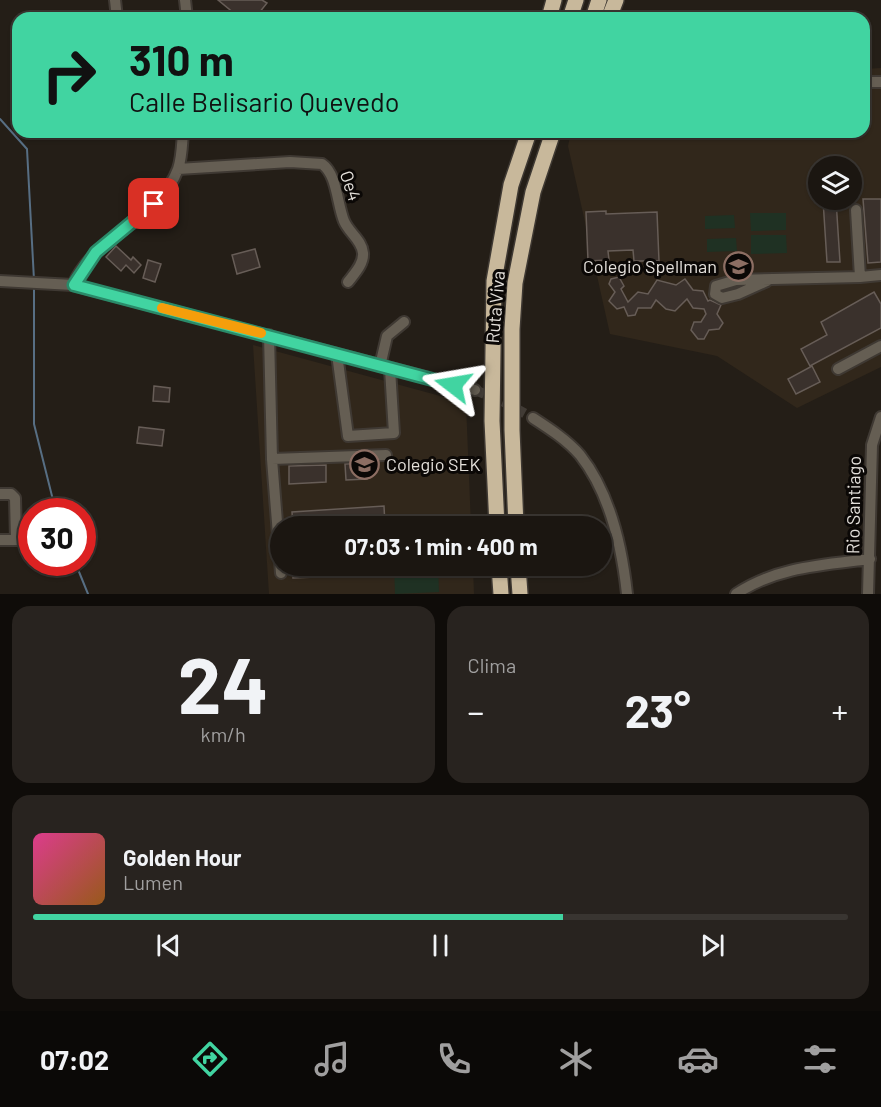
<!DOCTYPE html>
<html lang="es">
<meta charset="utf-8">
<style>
body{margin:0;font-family:Barlow,sans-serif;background:#28231f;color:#f1f3f6;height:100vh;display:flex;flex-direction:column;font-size:22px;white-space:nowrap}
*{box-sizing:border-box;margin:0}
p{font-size:20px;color:#a09f9f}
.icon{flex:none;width:33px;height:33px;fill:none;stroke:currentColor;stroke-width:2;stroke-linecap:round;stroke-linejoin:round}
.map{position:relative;height:594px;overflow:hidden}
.side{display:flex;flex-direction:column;gap:12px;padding:12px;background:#0f0c09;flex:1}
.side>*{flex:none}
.banner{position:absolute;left:12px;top:12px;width:858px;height:126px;border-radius:18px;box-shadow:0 2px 4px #0004,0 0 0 2px #393531;background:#41d4a1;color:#111;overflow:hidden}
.controls{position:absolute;left:808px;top:156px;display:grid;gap:12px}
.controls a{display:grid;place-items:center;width:54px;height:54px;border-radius:50%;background:#1b1611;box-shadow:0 2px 4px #0004,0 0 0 2px #393531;font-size:30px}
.speed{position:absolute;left:18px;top:498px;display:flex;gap:12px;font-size:30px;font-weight:700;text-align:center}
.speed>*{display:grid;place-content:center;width:78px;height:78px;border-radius:50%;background:#1b1611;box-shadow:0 2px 4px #0004,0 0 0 2px #393531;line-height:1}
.speed .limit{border:9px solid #d22;background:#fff;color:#111}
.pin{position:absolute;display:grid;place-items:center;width:51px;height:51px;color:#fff;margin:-26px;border-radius:12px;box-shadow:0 3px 9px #0006}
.me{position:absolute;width:66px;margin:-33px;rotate:284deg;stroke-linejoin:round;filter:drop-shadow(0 0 4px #0008)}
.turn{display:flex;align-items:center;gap:21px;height:126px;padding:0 18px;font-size:27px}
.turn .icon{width:78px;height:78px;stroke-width:2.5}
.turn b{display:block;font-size:42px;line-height:51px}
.big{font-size:45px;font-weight:700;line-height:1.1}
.side .widget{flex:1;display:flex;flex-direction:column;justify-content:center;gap:9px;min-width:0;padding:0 21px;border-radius:18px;background:#28231f}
.side .dial{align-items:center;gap:0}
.dial b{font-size:78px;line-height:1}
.song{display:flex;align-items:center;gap:18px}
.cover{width:72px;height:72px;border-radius:9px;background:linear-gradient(135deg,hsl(330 70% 55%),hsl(30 70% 35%))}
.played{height:6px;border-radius:3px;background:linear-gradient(90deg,#41d4a1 65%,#393531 65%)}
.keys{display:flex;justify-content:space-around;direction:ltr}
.heat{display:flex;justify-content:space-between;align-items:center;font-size:33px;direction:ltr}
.side .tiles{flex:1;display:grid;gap:12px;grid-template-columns:1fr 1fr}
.widget:last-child{grid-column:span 2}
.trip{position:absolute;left:270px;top:516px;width:342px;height:60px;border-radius:30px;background:#1b1611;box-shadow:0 2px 4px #0004,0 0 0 2px #393531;font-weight:700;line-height:60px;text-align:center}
.tab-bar{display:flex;height:96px;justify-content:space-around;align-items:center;background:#0b0907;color:#a09f9f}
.tab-bar .icon{width:42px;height:42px}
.tab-bar .current{color:#41d4a1}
.tab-bar b{font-size:27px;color:#f1f3f6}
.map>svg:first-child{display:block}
.built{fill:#31271b;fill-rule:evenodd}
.green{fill:#1f3123}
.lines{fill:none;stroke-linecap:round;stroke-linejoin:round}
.stream{stroke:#576e83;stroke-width:2}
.building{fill:#3a312c;stroke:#675d57;stroke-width:1.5}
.minor-tunnel{stroke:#413b35;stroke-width:10;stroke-dasharray:10 5;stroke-linecap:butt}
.minor-casing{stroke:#3f3933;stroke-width:14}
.highway-casing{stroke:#3f3933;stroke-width:18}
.minor{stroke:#655e53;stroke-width:10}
.highway{stroke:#c8b89b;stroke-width:15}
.route-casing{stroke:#2a8a69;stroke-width:15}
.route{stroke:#41d4a1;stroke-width:10}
.slow{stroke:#f59e0b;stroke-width:10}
.labels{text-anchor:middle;stroke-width:6;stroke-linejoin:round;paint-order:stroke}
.street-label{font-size:18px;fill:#e5e1dc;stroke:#0b0806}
.poi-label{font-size:18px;fill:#e5e1dc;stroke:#0b0806;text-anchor:end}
</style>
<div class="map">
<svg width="881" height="594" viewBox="0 0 881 594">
<rect width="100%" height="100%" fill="#241e17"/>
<path class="built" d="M881,68V367L797,408L717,356L610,334L568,146L571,132H864V69ZM819,166H852V200H819Z
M253,345L466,403L471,526H280V566H473L474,594H269Z"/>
<path class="green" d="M750,213H786V230L751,231Z
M734,215L735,228L705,229V216Z
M751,235H786L787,253L751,254Z
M736,238L737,251L707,252V239Z
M394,566H438L439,592L395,594Z"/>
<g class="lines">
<path class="stream" d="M0,119L27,149L34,280
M34,286V424L56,512
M75,562L88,594"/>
</g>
<path class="building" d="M218,0H262L267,3L255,18H240Z
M863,199H881V262L868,263Z
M823,200H836L840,262H827Z
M606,211V214L657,212L659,261H634L633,250L608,251L609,260L588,261L586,212Z
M116,246L131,260L133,257L141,265L134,273L126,265L121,271L106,257Z
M255,249L260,267L237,274L232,255Z
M148,260L161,264L155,282L143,278Z
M619,277L624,286L621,289L628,302L638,292L648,294L657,280L676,285L685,279L693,290L703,291L708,301L710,300L721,305L717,314L723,323L719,329L709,330L704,339H698L691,330L694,322H701L706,314L704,309L693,308L687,299L675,311L666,309L656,300L651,308H638L635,315L628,316L624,307L617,309L609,301L615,292L609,284L611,279Z
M874,292L881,304V328L810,366L801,349L827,335L821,322Z
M812,366L820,382L796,394L788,379Z
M154,386L170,388L169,402L153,401Z
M139,427L164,430L162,446L137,443Z
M366,463L367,479L346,480L345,464Z
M326,465V482L289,484V466Z
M384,506L385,525L293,526L292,512Z
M293,566H386L387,574L293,578Z"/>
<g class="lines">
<path class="minor-tunnel" d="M475,390L504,402L533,418"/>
<defs>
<path id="minor" d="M115,0L117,18
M185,0L187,18
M864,82H881
M178,169L290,162L322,164C337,174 337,204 344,221C349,233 362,240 363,253C364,264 354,274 348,282
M856,210L860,277L881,275
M0,281L73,285L475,390
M767,281L738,294L722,298L715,294L716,286L736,280L860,277
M73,285C95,235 159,220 178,169C182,157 182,144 183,132
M269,335L272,459L281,573
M337,354L348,436L394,433L390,369
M380,366L387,336L404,322
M838,369L881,346
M533,418C550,429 567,440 580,455C610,493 622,547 627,594
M272,459L386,455
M0,494H11L15,498L16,540
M0,540H32
M736,594C776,567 823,565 870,559
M868,594L872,445L881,417"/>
<path id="highway" d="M549,18L554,0
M570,18L576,0
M593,18L599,0
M609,18L616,0
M497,526L492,421L494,281L511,185L529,132
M516,526L512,430V329L515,283L533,192L553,132
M499,566L501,594
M518,566L520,594"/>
</defs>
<use href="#minor" class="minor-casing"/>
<use href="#highway" class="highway-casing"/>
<use href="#minor" class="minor"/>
<use href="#highway" class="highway"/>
</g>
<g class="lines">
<defs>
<path id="route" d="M154,204L96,252L74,285L453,385"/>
</defs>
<use href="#route" class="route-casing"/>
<use href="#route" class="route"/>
<path class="slow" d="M162,308L261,333"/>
</g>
<defs>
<symbol id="school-ring" viewBox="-11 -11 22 22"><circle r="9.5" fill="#0b0806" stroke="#8d6e63" stroke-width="1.5"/><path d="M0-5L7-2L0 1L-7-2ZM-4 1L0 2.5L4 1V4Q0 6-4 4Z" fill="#8d6e63"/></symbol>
</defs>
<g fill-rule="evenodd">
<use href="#school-ring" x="722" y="250" width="33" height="33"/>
<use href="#school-ring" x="348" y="448" width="33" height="33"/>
</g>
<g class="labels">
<g class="street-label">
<text transform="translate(350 186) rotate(72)" y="6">Oe4</text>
<text transform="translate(496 307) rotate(-85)" y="6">Ruta Viva</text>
<text transform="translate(854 505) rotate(-89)" y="6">Rio Santiago</text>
</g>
<g class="poi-label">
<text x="717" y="273">Colegio Spellman</text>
<text x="386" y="471" text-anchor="start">Colegio SEK</text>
</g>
</g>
</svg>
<div class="controls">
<a><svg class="icon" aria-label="layers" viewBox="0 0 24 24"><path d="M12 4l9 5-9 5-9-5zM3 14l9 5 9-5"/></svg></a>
</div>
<div class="speed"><div class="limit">30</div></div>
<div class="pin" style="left:154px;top:204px;background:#d93025"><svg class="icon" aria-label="arrive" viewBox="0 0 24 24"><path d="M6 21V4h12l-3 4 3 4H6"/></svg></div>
<svg class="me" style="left:453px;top:385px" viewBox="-20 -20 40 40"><path d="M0-17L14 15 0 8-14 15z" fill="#41d4a1" stroke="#fff" stroke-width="4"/></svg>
<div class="trip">07:03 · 1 min · 400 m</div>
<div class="banner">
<div class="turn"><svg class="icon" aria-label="right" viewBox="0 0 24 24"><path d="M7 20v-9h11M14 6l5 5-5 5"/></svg><div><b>310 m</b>Calle Belisario Quevedo</div></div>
</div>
</div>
<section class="side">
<div class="tiles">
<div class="widget dial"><b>24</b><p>km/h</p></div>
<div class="widget"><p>Clima</p>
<div class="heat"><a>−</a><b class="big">23°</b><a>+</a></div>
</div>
<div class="widget">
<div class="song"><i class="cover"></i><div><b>Golden Hour</b><p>Lumen</p></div></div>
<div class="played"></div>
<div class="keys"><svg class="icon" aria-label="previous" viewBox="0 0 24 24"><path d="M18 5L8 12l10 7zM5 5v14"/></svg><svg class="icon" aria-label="pause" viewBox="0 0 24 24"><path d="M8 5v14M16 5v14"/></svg><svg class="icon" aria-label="next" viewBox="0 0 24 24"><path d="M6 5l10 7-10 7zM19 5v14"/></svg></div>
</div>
</div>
</section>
<nav class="tab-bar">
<b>07:02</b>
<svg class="icon current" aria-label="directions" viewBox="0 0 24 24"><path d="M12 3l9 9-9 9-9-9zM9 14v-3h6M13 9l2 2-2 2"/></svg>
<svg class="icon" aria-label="music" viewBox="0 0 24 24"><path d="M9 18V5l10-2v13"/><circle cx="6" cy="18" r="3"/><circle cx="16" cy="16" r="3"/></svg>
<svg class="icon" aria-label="phone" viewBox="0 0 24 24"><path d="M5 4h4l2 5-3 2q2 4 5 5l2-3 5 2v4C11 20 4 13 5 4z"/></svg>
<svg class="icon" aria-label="climate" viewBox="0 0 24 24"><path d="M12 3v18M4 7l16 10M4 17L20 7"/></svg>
<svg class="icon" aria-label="car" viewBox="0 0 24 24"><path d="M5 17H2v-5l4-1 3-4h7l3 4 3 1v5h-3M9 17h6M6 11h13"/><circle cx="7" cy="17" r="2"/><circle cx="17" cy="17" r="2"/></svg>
<svg class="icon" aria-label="filters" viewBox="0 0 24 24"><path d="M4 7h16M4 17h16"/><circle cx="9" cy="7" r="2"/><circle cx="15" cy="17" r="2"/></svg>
</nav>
